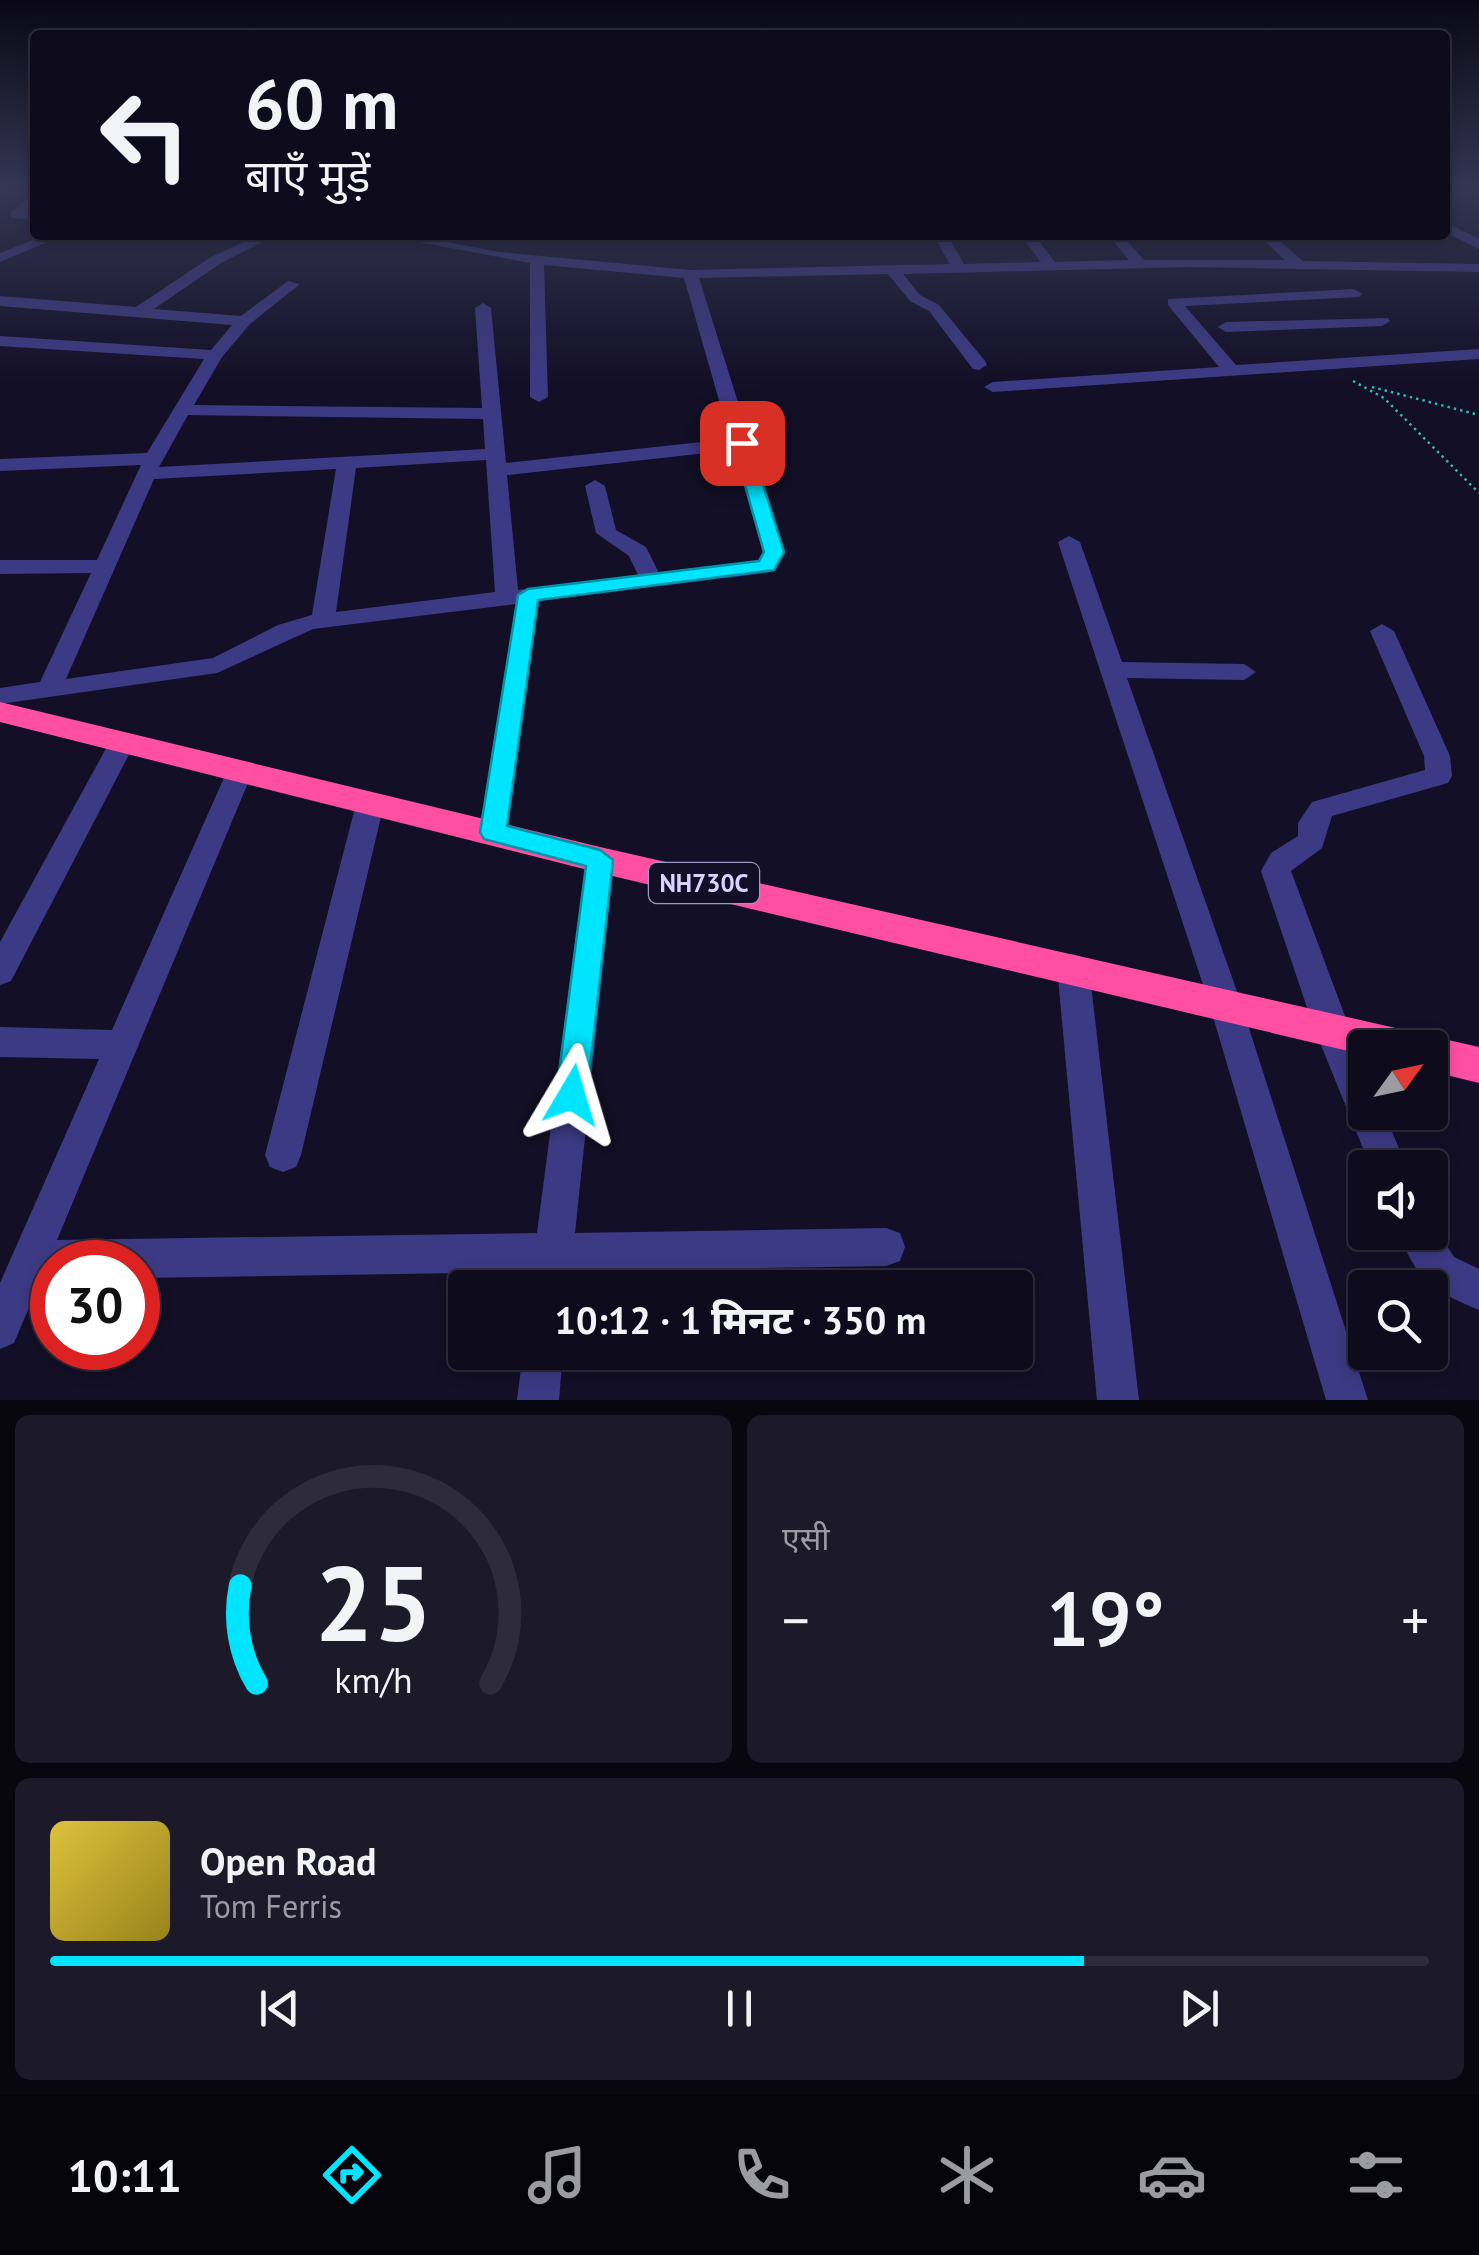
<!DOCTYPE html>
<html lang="hi">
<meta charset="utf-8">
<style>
body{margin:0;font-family:"PT Sans","Noto Sans Devanagari",sans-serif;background:#1c1929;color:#f1f3f6;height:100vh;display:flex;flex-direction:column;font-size:38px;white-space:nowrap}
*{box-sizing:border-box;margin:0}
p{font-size:32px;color:#9b9ba3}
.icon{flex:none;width:55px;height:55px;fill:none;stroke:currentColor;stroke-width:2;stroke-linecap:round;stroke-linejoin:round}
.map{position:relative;height:1400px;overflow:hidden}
.side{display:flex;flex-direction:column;gap:15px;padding:15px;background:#08060f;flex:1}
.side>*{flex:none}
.hud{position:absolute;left:30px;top:30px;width:1420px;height:210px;border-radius:10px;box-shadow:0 5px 15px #0003,0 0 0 2px #2e2b3b;background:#0e0b1c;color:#f1f3f6;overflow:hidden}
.needle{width:65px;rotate:57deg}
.controls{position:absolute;left:1348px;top:1030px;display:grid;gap:20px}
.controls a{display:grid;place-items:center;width:100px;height:100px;border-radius:10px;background:#0e0b1c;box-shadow:0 5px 15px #0003,0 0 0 2px #2e2b3b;font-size:50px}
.speed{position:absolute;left:30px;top:1240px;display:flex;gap:20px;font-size:50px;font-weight:700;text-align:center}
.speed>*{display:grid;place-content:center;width:130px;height:130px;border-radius:50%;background:#0e0b1c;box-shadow:0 5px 15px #0003,0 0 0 2px #2e2b3b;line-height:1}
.speed .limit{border:15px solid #d22;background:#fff;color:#111}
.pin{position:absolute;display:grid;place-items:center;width:85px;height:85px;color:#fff;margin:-42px;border-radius:20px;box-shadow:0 5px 15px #0006}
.me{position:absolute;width:110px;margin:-55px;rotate:7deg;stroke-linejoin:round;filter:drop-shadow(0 0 8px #0008)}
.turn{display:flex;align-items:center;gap:35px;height:210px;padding:0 50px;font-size:45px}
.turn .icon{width:130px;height:130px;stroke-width:2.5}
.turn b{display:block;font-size:70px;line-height:85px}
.big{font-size:75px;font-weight:800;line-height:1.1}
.side .card{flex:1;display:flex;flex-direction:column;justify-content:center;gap:15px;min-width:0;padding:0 35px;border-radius:15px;background:#1c1929}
.side .dial{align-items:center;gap:0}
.dial svg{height:260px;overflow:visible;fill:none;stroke:#2e2b3b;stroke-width:7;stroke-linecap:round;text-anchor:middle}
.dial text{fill:#f1f3f6;stroke:none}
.song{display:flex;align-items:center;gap:30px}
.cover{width:120px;height:120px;border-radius:15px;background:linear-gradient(135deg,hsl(50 70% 55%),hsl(50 70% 35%))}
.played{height:10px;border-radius:5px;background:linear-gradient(90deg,#00e5ff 75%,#2e2b3b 75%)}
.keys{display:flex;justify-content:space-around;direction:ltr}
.heat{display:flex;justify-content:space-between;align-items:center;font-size:55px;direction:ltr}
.side .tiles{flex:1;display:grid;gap:15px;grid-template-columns:1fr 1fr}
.card:last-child{grid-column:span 2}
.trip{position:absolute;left:448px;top:1270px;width:585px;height:100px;border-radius:10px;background:#0e0b1c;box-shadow:0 5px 15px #0003,0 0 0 2px #2e2b3b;font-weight:800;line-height:100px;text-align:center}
.menu{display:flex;height:160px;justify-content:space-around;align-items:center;background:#06040b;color:#9b9ba3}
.menu .icon{width:70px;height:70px}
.menu .current{color:#00e5ff}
.menu b{font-size:45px;color:#f1f3f6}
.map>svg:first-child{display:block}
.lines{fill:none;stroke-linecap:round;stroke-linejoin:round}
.path{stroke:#2fb8b0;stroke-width:2.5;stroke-dasharray:2.5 4;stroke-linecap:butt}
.minor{fill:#3d3a85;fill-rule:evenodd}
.highway{fill:#ff4fa3;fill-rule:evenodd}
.route{fill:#00e5ff;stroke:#0095a6;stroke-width:2.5}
.labels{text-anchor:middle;stroke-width:10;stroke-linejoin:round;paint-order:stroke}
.shield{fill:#130f26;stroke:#9e99be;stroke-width:2.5}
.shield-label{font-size:25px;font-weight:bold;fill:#d9d4ff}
</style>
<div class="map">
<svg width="1479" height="1400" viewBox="0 0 1479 1400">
<rect width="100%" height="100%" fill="#130f26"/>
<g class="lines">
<path class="path" d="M1353,381L1384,398L1479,493
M1372,387L1479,415"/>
<path class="minor" d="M35,194V205L28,212H35V220L11,218V212Z
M1445,222L1479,239V249L1445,232Z
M45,235H64L0,262V253Z
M258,235H276L221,263L154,309L241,316L288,281L300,284L250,324L222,357L194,405L482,408L475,308L483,303L491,308L506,463L730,439L684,278L544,265L548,397L539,402L530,397V263L382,235H411L499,252L690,270L950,264L933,235H947L964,264L1041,262L1020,235H1034L1055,262L1129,260L1108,235H1122L1144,260H1285L1258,235H1273L1303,261L1479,264V272L1190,267L903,274L920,295L939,305L985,361L987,365L979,370L973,369L929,311L910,301L888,274L699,278L785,552L774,571L766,573L539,601L507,832L503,839H483L479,832L516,604L313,629L217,673L0,704V688L40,682L91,573L0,574V560H97L141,465L0,471V459L147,453L204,359L0,346V336L211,350L232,325L0,306V296L136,307L211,257ZM188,415L483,419L485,449L159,467ZM734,450L763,552L758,560L659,573L646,547L616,530L605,486L595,480L585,486L596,533L629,556L638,575L518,590L507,475ZM486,460L495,592L336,612L356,468ZM336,469L312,615L278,625L213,658L66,679L154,479Z
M1354,289L1362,294L1359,297L1185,306L1236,365L1479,349V359L993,392L984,387L993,382L1219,367L1168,305V299Z
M1388,318L1390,321L1382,326L1226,332L1218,327L1226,322Z
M1069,536L1080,542L1122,662L1244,664L1256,672L1244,680L1127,678L1241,1003L1368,1400H1326L1209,1003L1058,542Z
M1382,624L1394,631L1450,756L1452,776L1448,783L1332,816L1322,848L1291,871L1365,1070V1112H1384L1407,1168H1371L1314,1028L1261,871L1271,853L1298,836V823L1312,802L1425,770L1424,756L1370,631Z
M122,734L135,743L11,981L0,985V942L109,743Z
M240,762L249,764L253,771L57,1240L537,1233L586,860L590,852L600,849L610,852L614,860L575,1233L886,1228L900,1233L905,1247L900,1261L886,1266L570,1271L569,1288H529L532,1272L138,1278V1262H52V1279H41L14,1343L0,1349V1283L99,1059L0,1057V1027L112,1030L227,771L231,764Z
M370,794L380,797L384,804L301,1155L296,1167L283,1172L270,1167L265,1155L356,804L360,797Z
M1073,954L1084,958L1089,967L1139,1400H1097L1057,967L1062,958Z
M1430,1219L1454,1257L1479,1269V1310C1430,1289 1419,1283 1398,1232H1430Z
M523,1352H563L559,1400H517Z"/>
<path class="highway" d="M0,702L600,847L1479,1047V1083L1430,1071V1048H1365V1055L600,873L0,722Z"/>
</g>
<linearGradient id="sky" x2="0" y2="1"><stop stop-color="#0a0815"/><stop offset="0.49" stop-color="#333752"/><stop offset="1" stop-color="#333752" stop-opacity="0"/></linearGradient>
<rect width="1479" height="382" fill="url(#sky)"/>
<path class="route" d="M742,438L750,443L784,552L774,570L538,600L507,826L600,850L613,860L587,1095L583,1105L572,1109L560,1105L556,1095L586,866L484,839L480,832L518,595L528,589L759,561L764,552L733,443Z"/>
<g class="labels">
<rect class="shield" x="649" y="863" width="110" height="40" rx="8"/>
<g class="shield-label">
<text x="704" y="892">NH730C</text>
</g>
</g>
</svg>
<div class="controls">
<a><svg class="needle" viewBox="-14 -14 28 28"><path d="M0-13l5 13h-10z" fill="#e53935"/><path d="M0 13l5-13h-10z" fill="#9b9ba3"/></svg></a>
<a><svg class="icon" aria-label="sound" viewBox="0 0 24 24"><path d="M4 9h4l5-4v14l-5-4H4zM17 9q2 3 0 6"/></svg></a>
<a><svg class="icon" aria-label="search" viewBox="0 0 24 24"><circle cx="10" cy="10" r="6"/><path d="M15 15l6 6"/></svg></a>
</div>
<div class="speed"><div class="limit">30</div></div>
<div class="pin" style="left:742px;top:443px;background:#d93025"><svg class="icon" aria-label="arrive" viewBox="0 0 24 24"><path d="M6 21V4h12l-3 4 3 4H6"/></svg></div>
<svg class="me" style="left:572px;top:1095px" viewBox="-20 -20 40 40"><path d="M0-17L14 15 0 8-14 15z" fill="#00e5ff" stroke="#fff" stroke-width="4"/></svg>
<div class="trip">10:12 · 1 मिनट · 350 m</div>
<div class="hud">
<div class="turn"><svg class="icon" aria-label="left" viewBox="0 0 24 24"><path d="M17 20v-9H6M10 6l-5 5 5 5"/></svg><div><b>60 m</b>बाएँ मुड़ें</div></div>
</div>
</div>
<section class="side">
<div class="tiles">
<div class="card dial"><svg viewBox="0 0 100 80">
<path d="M14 69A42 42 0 1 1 86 69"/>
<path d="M14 69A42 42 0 0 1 9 39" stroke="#00e5ff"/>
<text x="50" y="56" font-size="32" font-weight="700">25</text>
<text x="50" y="72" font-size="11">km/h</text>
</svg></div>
<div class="card"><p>एसी</p>
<div class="heat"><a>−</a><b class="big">19°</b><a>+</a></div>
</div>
<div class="card">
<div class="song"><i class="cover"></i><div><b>Open Road</b><p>Tom Ferris</p></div></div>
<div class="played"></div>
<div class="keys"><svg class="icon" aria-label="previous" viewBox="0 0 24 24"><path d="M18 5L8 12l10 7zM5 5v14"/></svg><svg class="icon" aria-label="pause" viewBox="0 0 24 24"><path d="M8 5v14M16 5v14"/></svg><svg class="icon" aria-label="next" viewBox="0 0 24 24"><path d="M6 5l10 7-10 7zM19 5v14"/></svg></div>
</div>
</div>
</section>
<nav class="menu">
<b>10:11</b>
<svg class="icon current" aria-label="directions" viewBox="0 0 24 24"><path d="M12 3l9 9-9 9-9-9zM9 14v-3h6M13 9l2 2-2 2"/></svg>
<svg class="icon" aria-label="music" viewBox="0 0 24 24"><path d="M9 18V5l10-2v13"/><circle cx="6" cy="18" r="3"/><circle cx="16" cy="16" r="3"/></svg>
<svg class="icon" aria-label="phone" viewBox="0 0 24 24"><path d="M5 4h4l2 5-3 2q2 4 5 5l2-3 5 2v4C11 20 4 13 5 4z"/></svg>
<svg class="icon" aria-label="climate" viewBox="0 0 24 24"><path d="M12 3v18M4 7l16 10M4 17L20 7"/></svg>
<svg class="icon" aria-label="car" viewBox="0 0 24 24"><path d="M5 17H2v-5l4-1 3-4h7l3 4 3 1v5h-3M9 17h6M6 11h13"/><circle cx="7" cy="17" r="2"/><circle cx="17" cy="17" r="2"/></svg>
<svg class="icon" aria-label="filters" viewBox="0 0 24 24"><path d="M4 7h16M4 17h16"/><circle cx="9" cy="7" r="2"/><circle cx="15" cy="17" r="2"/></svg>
</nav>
